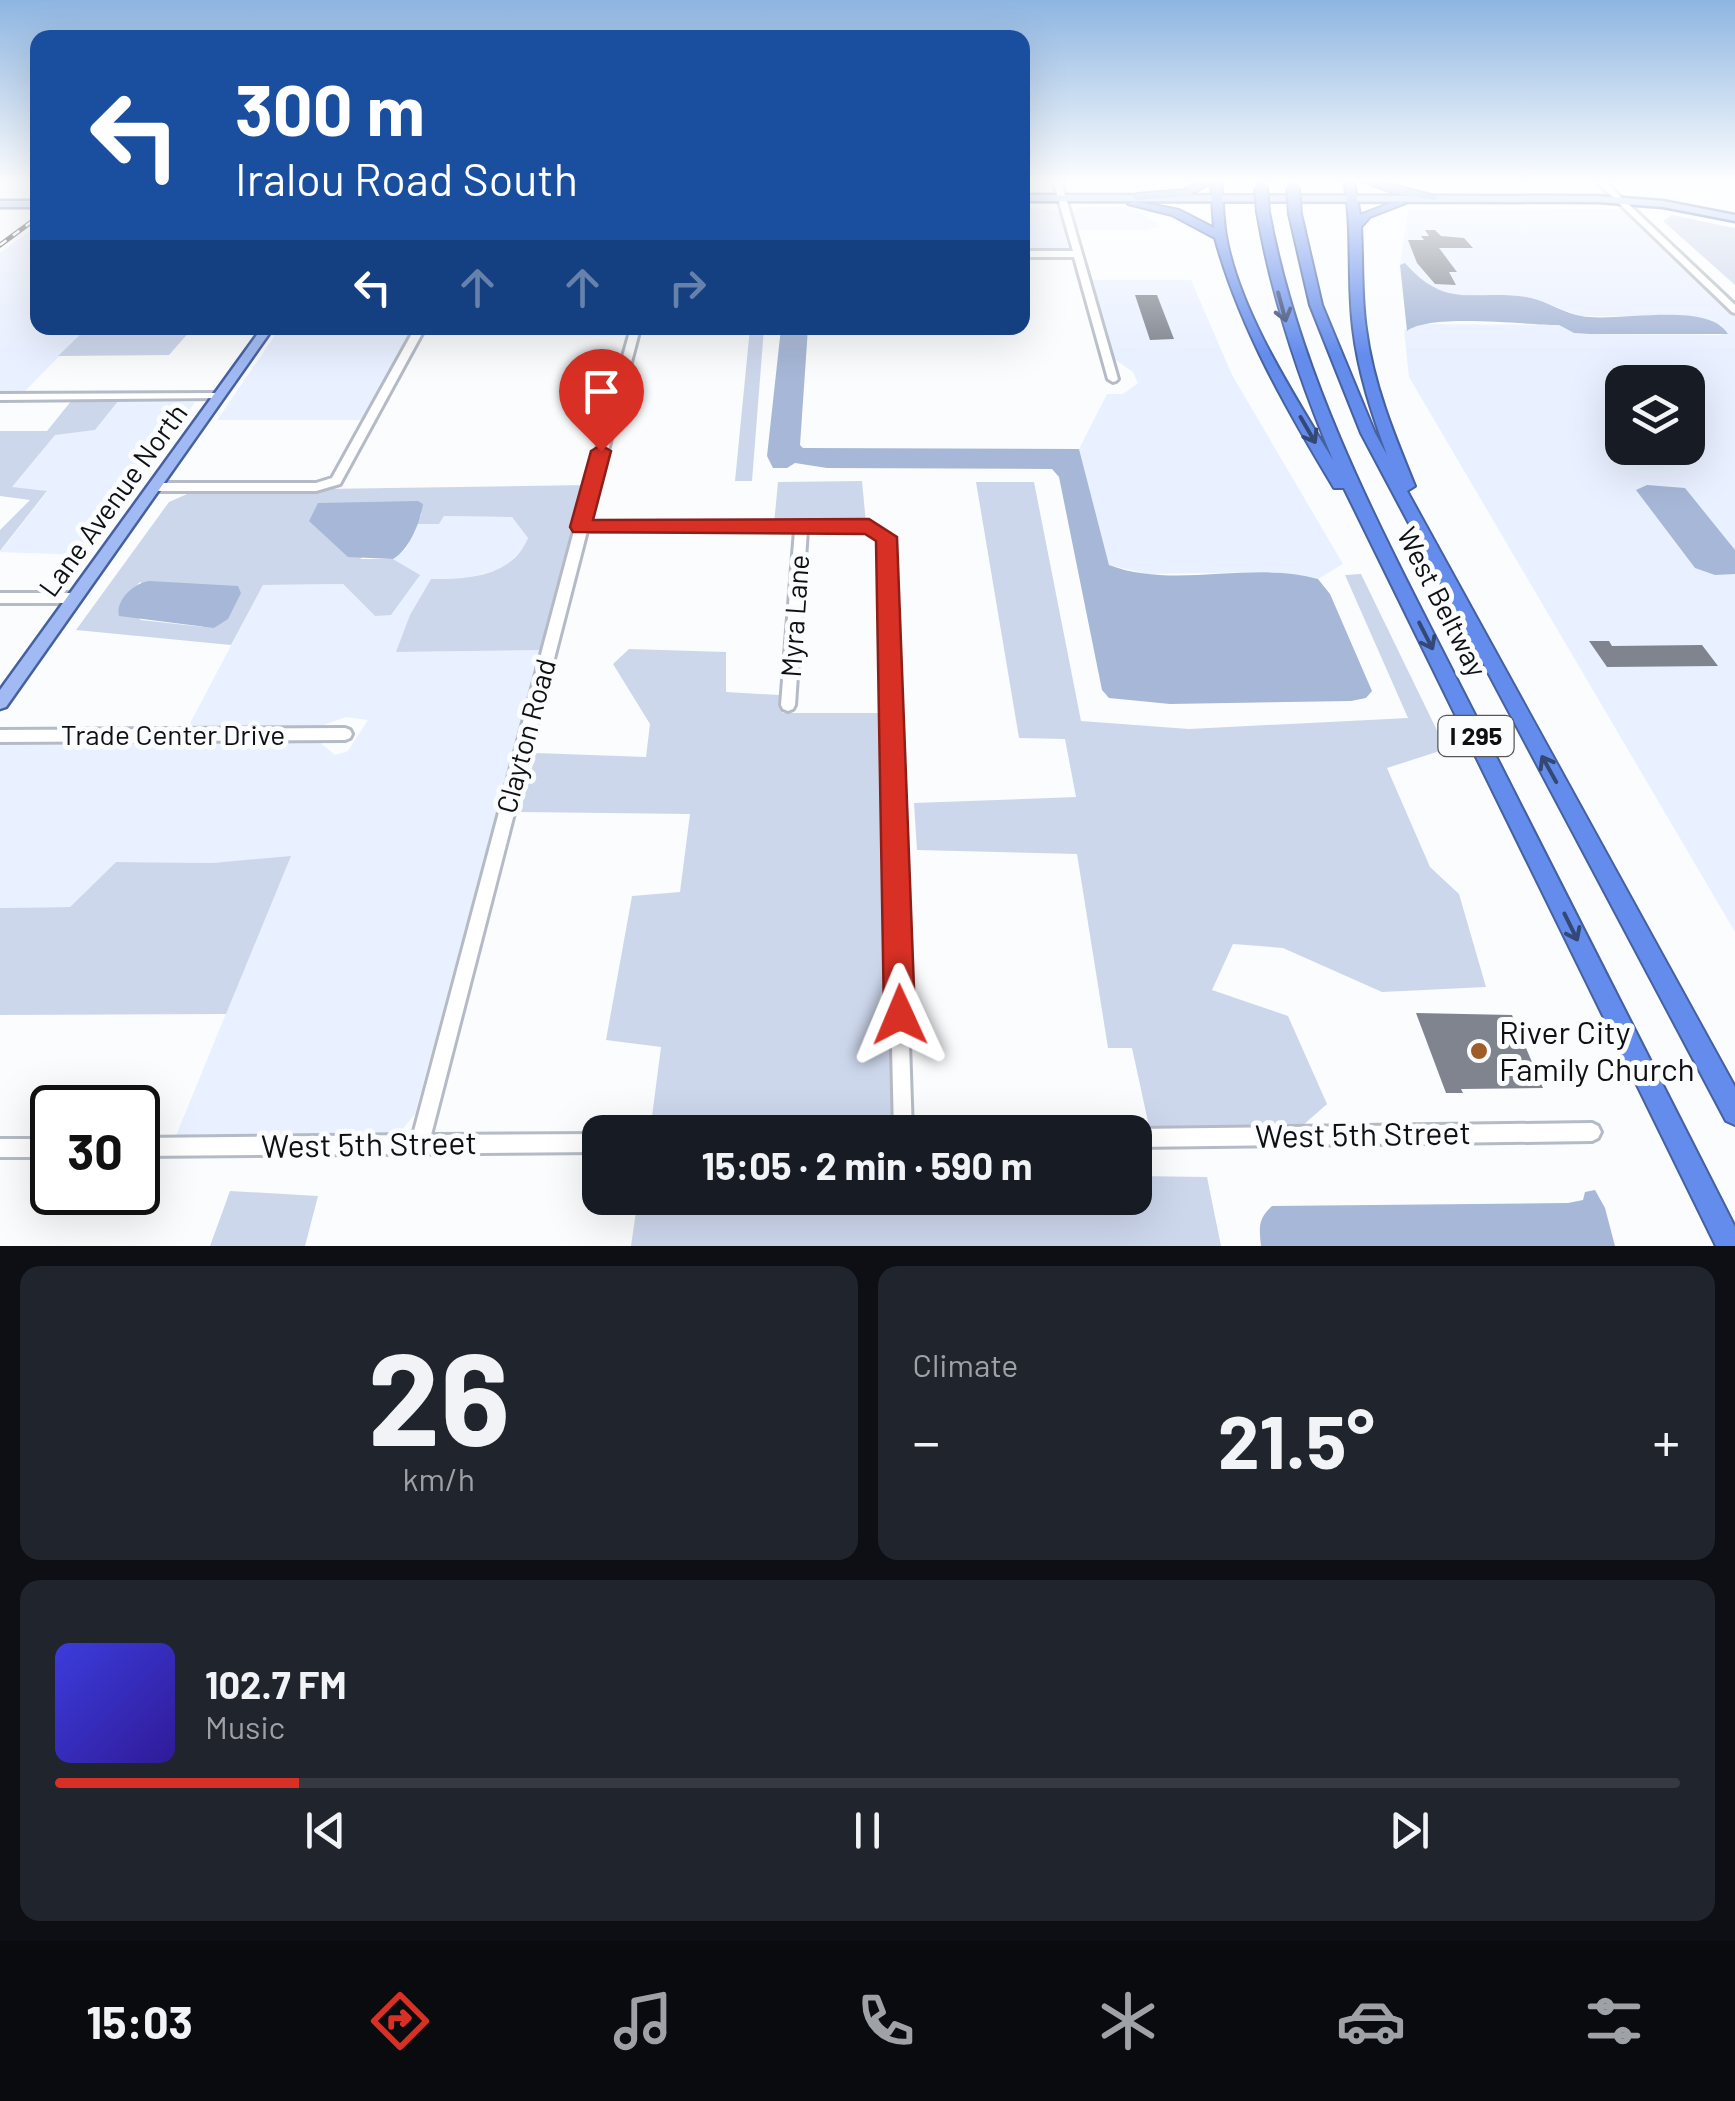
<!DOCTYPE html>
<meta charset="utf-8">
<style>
body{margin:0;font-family:Barlow,sans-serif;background:#20242c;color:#f1f3f6;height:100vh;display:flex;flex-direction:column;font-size:38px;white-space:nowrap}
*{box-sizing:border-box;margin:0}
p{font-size:32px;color:#9ea1a6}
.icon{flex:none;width:55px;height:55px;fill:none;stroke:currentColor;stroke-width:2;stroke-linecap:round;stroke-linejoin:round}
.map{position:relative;height:1246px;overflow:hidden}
.drawer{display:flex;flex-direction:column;gap:20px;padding:20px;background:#0d0f14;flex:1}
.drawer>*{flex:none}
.top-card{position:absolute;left:30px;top:30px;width:1000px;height:305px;border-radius:20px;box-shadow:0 10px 40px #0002;background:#1a4fa0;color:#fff;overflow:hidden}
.buttons{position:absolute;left:1605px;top:365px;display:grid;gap:20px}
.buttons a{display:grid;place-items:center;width:100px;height:100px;border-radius:20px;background:#171b24;box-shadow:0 10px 40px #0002;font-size:50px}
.speed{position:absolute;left:30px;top:1085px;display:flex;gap:20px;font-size:50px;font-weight:700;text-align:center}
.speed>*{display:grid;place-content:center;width:130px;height:130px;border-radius:50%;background:#171b24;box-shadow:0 10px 40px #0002;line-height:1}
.speed .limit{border:5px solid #111;border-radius:15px;background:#fff;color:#111}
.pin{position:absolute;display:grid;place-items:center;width:85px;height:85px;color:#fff;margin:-102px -42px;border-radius:50% 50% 50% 0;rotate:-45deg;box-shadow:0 0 10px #0007}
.pin .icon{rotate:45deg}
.me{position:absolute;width:110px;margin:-55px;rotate:359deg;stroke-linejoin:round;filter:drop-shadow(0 0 8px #0008)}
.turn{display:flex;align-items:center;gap:35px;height:210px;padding:0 40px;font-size:45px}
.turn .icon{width:130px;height:130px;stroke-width:2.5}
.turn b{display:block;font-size:70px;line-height:85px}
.lanes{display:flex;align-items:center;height:95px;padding:0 40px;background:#0003;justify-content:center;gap:50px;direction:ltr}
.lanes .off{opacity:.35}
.big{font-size:75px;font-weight:700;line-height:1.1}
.drawer .widget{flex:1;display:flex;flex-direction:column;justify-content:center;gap:15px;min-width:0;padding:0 35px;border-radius:20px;background:#20242c}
.drawer .dial{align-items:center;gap:0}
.dial b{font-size:130px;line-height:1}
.song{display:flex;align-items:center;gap:30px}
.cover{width:120px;height:120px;border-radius:15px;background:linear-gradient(135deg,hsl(240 70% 55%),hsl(250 70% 35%))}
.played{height:10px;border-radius:5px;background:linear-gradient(90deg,#d93025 15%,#363941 15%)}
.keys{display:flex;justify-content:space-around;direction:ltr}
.heat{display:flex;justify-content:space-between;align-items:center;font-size:55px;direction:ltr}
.drawer .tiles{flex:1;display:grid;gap:20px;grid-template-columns:1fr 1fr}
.widget:last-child{grid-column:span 2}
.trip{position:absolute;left:582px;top:1115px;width:570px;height:100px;border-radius:20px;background:#171b24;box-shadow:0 10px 40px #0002;font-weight:700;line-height:100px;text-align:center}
.menu{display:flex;height:160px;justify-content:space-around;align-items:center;background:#090b0e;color:#9ea1a6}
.menu .icon{width:70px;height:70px}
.menu .on{color:#d93025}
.menu b{font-size:45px;color:#f1f3f6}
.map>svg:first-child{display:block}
.built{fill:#e9f0ff;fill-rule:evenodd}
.green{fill:#cdd7ec;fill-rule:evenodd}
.water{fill:#a7b7d7}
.building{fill:#7f848e}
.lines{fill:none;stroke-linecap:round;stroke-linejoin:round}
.minor-casing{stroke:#b5bbc6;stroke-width:6}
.major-casing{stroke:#4561a0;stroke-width:5}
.highway-casing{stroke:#4561a0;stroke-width:4}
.minor{fill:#fff;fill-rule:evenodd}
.major{fill:#a1baf4;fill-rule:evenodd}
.highway{fill:#638cec;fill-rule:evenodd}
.rail-casing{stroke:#27292c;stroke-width:5}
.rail{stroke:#fbfcfe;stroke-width:2.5;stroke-dasharray:8;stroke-linecap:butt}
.highway-bridge-casing{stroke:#4561a0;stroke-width:16;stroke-linecap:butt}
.highway-bridge{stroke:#638cec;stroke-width:12}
.oneway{stroke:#344875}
.route{fill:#d93025;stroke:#8d1f18;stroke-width:2.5}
.poi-dot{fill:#9f5d2a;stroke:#fbfcfe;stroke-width:4}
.labels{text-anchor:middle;stroke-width:10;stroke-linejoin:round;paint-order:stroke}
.shield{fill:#fbfcfe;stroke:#55575a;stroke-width:2.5}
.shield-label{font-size:25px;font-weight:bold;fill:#0e1014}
.street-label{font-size:28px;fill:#0e1014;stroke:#fbfcfe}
.near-poi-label{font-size:32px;fill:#0e1014;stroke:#fbfcfe;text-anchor:start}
.near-street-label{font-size:32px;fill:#0e1014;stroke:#fbfcfe}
</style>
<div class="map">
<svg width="1735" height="1246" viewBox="0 0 1735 1246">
<rect width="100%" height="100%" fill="#fbfcfe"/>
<path class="built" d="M1063,181H1203L1164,193L1094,194L1073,192Z
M1423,181H1587L1594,188L1444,189Z
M1022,207L1059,211L1068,248L1023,252Z
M1081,207H1131L1161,226L1145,230H1077L1072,212Z
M1623,209L1735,315V932L1409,377L1404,330L1421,324L1559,325L1574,333L1590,334L1722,335V325L1700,317L1581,316L1528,297H1456L1427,286L1406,264L1400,265L1408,210ZM1622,382H1688V448H1622Z
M37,226L38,328H87L22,394H0V253Z
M1091,280H1191L1232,375L1343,564L1318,579L1272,572L1148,574L1109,565L1079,449L1107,394H1123L1138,383L1133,372L1113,358Z
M280,328H417L368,420H217Z
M119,400L195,402L83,555L0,552L47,492L11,488L55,434L95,430Z
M444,516L513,517L528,538L524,548L503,569L462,579H431L397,652L540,650L415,1114L401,1131L383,1138H175L290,857L212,863L116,862L70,907L0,908V745L27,741L316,739L335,755L348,751L368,720L346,717L315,728L187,729L263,585L343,584L375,616L419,575L393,559L406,549L417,524H439Z"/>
<path class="green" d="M1672,215L1735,228V285L1663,221Z
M87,328H250L191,330L169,355L58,356Z
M750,328H764L752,481H735Z
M72,400H119L95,430L55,435L12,487L47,491L0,551V530L30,500L0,496V431H47Z
M862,481L866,523L774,524L778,482Z
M976,482H1034L1081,721L1189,729L1408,718L1345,575L1361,574L1446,749L1387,768L1430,867L1459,894L1486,987L1382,992L1283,948L1233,944L1212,990L1288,1016L1327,1104L1302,1126L1150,1131L1132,1048H1108L1077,854L917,850L914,803L1076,797L1065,739L1019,738Z
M587,485L540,650L396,652L410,615L431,579C468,579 512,577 528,538L512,517L444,516L439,524H417L422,513L360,559H393L420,575L391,615L375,616L343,584L263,585L231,645L76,630L169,502L194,491ZM140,582L204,627L141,620L120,603Z
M629,649L726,652V692L779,695L783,713H884L897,1115L886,1132H650L661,1047L606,1040L632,896L680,892L690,814L520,812L536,753L646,757L650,724L613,664Z
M291,856L226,1014L0,1015V908L70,907L116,862L212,863Z
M1135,1176L1207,1177L1221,1246H631L638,1198H1135Z
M230,1191L318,1196L305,1246H210Z"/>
<path class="water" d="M1405,263C1449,313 1476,287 1531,298C1548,302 1564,313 1581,316C1617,323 1708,300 1728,334H1590L1574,333L1559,325C1525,325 1431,313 1407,331L1400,265Z
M781,328H808L800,445L803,448L1079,449L1109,565C1175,590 1251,560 1318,579L1330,594L1372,691L1366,698L1351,701L1170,704L1109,698L1102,690L1059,477L1052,469L827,468L795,463L787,468H773L767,456Z
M1647,485L1685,488L1735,550V574L1715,575L1695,568L1636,490Z
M418,501L423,504C420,523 409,550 393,559L348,557L309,521L318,503Z
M149,581L238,586L241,593L228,619L214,628L119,616C115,600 134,583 149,581Z
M1595,1190L1605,1208L1615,1246H1261C1259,1227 1258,1219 1272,1206L1568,1203L1583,1200L1585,1192Z"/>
<path class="building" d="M1425,230H1435L1441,236L1464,238L1473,248H1439L1457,272H1449L1456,285L1435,284L1417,263L1408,240H1424L1421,236H1429Z
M1135,295H1157L1174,339L1150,340Z
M1589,641H1609L1612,646L1702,645L1718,666L1607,667Z
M1416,1013L1512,1015L1543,1088L1461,1089L1463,1093H1446Z"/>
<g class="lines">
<defs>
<path id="minor" d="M1053,181H1061L1118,379L1116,381L1113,382L1108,379L1074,257H1022V251H1073Z
M1596,181H1604L1735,305V313L1732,312Z
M415,328H425L340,484L316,491H153L148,487L153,483H316L332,478Z
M631,328H640L589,523L869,522L892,537L912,1132H894L880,539L867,530H807L795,705L793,709L788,711L783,709L781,705L795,530L587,531L431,1135L600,1134V1152L138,1156V1138L413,1135L575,527Z
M218,393L222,394V398L0,400V394Z
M0,593H74L80,598L74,603H0Z
M345,728L350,730L352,734L350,738L345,740L0,742V730Z
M1592,1123L1598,1126L1601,1132L1598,1138L1592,1141L1135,1147V1132H1128L1135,1129Z
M0,1139H52V1157H0Z"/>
<path id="major" d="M1022,195L1598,196L1663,201L1735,215V221L1663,207L1598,202L1022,201Z
M0,201H38V207H0Z
M262,328H273L6,707L0,709V690Z"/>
<path id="highway" d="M1200,181H1221C1223,199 1223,218 1226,236C1239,311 1294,395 1333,460C1299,379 1272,299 1257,212L1263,209L1269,212C1302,390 1390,547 1471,707C1559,881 1647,1054 1735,1227V1246H1716L1344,488H1334C1286,408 1240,328 1215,238L1172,215L1128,204L1134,201L1179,210L1214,228L1211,183L1187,196L1137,200L1132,197L1137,194L1184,190Z
M1344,181H1354L1360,215L1396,201L1406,203L1370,217L1361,227C1363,261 1361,295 1366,329C1373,384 1394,435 1415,486L1407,491L1735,1087V1125L1726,1121L1361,433L1310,305L1289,214L1295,211L1301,214L1322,305L1375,433L1387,455C1372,414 1358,372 1353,328C1347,279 1353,230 1344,181Z
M1362,181H1377L1439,197L1434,200L1394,193Z"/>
</defs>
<use href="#minor" class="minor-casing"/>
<use href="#major" class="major-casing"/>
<use href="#highway" class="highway-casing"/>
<use href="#minor" class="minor"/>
<use href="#major" class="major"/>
<use href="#highway" class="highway"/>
<defs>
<path id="rail" d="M0,245L38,217"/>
</defs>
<use href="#rail" class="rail-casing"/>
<use href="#rail" class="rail"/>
<defs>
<path id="highway-bridge" d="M1261,187L1263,212
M1293,188L1295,214"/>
</defs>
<use href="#highway-bridge" class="highway-bridge-casing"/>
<use href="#highway-bridge" class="highway-bridge"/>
</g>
<defs><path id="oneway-shaft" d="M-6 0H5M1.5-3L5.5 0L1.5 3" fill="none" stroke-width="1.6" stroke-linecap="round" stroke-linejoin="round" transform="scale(2.5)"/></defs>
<g class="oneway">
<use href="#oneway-shaft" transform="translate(1282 307) rotate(75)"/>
<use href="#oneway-shaft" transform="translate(1308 430) rotate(60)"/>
<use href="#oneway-shaft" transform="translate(1426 636) rotate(63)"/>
<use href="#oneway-shaft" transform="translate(1549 769) rotate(-119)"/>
<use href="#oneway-shaft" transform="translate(1571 927) rotate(64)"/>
</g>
<linearGradient id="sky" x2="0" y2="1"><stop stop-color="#8eb5e1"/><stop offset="0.51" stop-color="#fdfeff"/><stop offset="1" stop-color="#fdfeff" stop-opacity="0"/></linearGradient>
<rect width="1735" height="355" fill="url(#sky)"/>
<path class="route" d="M601,445L611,451L593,520L869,519L897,537L915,1015L911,1026L900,1030L889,1026L884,1015L876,541L865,534L573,532L570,527L591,451Z"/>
<circle class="poi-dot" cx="1479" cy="1051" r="10"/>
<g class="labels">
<rect class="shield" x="1438.5" y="716" width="75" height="40" rx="8"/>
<g class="shield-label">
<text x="1476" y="745">I 295</text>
</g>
<g class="street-label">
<text transform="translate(113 500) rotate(-54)" y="10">Lane Avenue North</text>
<text transform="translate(1442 602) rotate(63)" y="10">West Beltway</text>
<text transform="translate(795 616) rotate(-86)" y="10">Myra Lane</text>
<text x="173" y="745">Trade Center Drive</text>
<text transform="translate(526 736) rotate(-75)" y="10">Clayton Road</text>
</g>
<g class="near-poi-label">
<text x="1499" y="1044">River City<tspan x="1499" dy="37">Family Church</tspan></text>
</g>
<g class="near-street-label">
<text transform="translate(1363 1135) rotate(-1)" y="11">West 5th Street</text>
<text transform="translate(369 1145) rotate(-1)" y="11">West 5th Street</text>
</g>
</g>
</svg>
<div class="buttons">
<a><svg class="icon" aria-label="layers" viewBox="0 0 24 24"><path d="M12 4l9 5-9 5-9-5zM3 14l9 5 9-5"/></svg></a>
</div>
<div class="speed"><div class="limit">30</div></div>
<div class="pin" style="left:601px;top:451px;background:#d93025"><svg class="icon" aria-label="arrive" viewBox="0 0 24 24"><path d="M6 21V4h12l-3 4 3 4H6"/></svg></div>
<svg class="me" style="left:900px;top:1015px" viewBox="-20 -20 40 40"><path d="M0-17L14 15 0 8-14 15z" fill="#d93025" stroke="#fff" stroke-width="4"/></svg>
<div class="trip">15:05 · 2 min · 590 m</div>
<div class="top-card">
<div class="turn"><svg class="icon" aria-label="left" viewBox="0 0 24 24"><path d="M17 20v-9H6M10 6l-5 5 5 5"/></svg><div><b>300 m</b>Iralou Road South</div></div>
<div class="lanes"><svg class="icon" aria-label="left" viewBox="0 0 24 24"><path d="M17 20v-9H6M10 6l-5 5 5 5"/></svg><svg class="icon off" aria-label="ahead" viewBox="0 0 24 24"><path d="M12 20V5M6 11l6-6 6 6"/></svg><svg class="icon off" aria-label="ahead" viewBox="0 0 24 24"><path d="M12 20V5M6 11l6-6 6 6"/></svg><svg class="icon off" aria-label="right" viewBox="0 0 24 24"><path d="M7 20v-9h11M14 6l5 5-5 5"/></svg></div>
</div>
</div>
<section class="drawer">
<div class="tiles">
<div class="widget dial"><b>26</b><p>km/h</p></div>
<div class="widget"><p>Climate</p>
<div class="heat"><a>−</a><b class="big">21.5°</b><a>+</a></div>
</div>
<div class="widget">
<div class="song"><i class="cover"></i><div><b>102.7 FM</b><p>Music</p></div></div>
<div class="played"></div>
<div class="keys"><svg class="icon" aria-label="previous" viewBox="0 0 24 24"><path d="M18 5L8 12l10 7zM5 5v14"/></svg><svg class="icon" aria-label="pause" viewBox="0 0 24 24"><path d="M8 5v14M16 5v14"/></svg><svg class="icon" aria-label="next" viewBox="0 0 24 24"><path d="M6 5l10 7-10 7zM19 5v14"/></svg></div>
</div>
</div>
</section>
<nav class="menu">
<b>15:03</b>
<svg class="icon on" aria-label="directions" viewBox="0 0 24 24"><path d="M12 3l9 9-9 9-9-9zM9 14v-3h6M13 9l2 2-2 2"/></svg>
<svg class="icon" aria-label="music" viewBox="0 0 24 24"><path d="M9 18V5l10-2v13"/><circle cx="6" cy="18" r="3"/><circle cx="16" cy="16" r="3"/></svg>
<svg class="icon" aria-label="phone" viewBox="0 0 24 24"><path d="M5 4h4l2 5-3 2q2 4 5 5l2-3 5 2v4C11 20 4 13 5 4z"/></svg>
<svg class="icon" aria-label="climate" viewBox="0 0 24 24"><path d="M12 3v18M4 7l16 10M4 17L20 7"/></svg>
<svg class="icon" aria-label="car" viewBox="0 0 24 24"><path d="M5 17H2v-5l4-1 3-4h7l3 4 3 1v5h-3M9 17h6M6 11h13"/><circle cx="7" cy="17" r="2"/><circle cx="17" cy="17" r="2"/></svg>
<svg class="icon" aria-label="filters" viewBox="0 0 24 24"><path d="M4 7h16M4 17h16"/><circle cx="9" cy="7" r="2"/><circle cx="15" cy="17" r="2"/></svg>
</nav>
